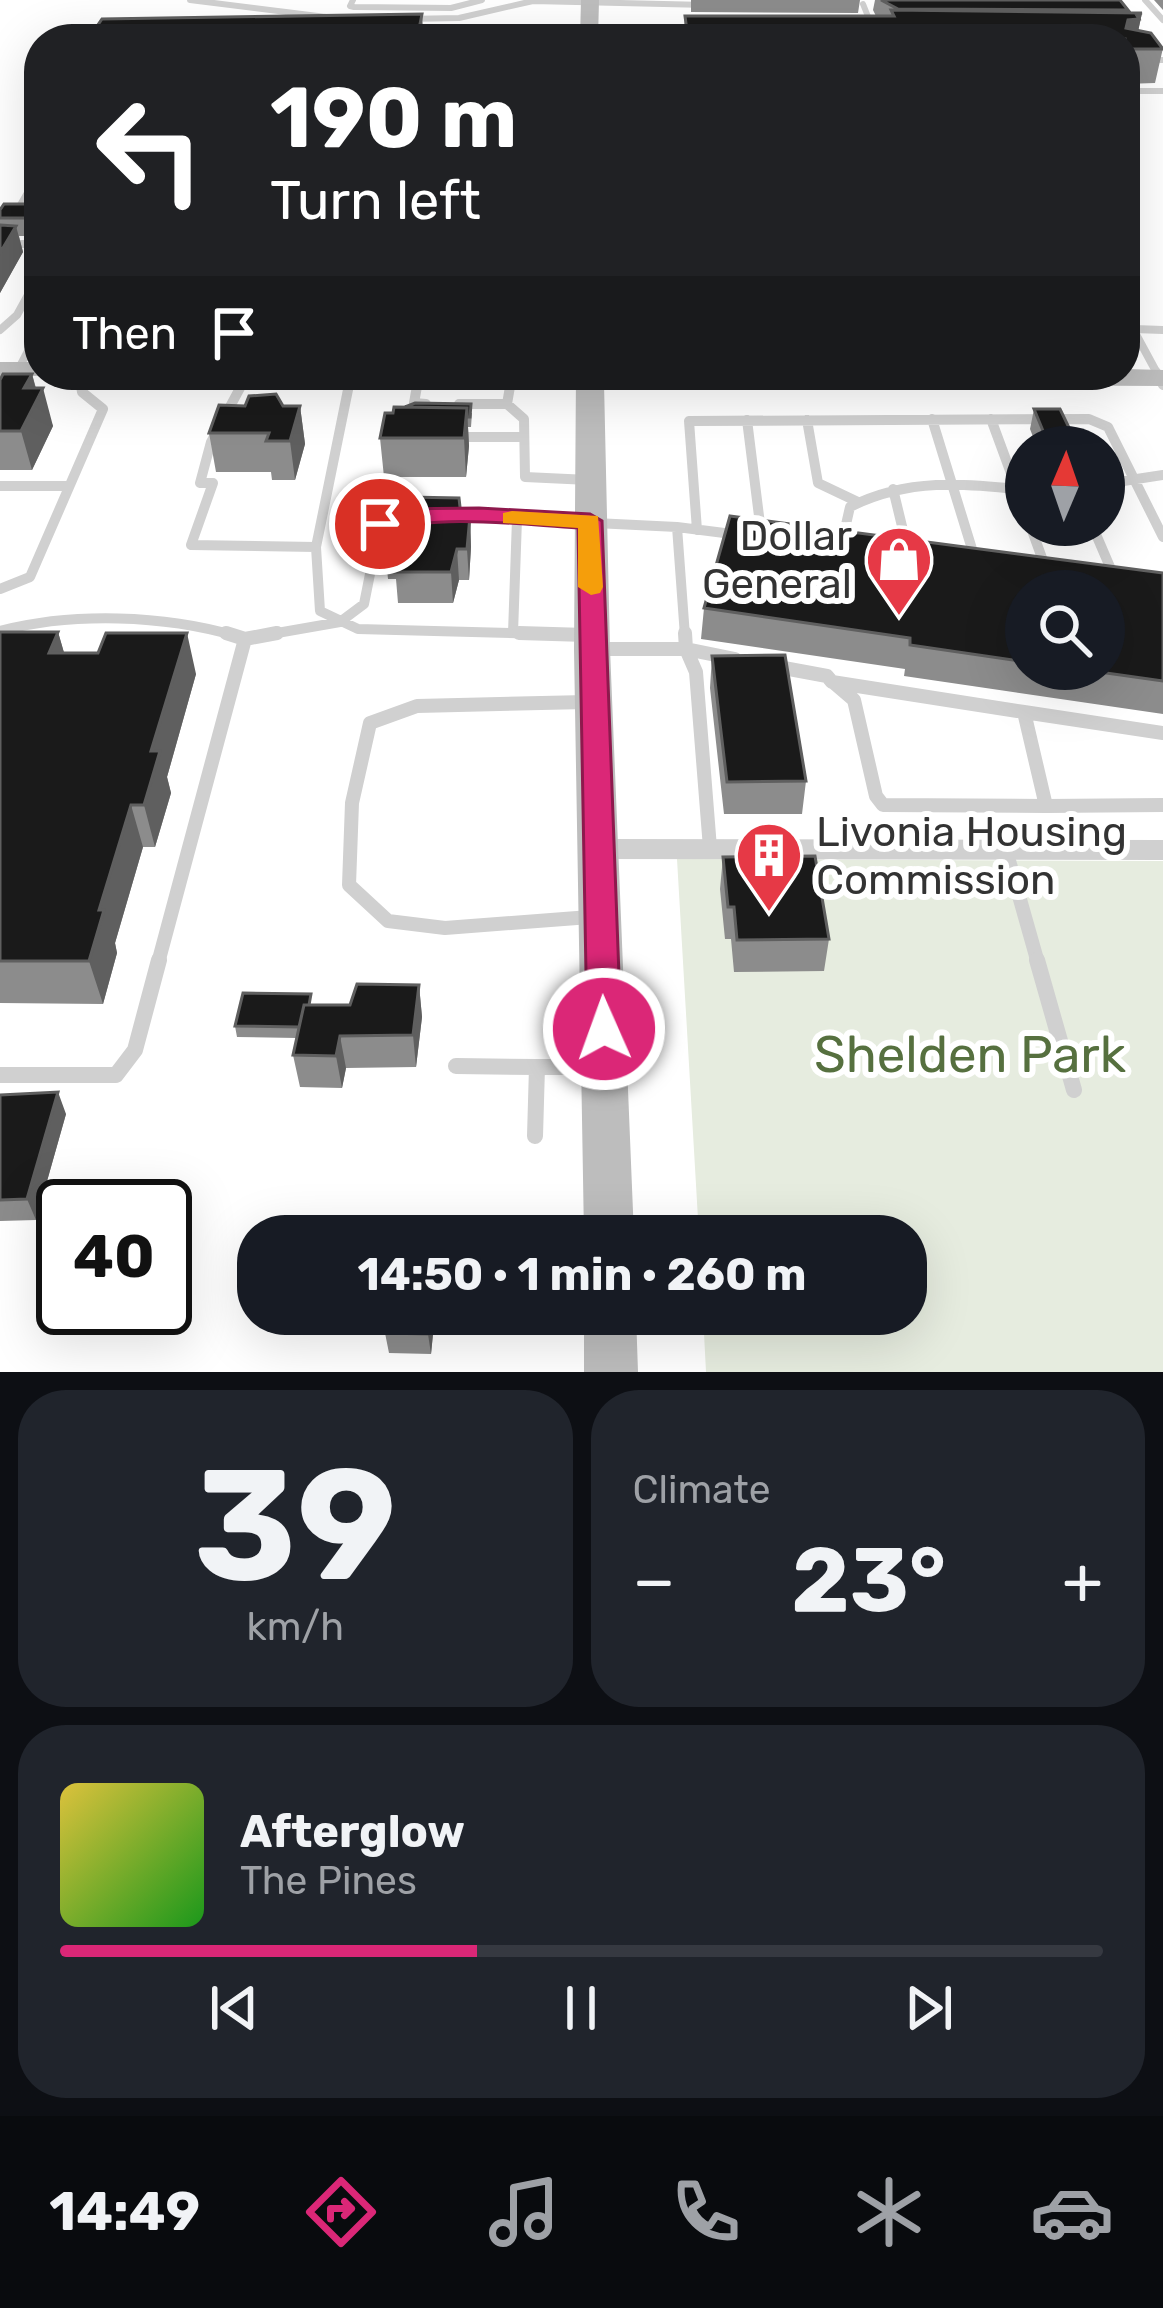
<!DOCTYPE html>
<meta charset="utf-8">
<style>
body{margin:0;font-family:Rubik,sans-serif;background:#20242c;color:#f1f3f6;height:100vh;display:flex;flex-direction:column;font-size:45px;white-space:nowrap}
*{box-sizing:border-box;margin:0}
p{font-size:39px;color:#9ea1a6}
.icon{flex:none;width:66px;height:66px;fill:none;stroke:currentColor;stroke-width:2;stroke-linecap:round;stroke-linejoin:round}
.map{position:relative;height:1372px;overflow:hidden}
.sheet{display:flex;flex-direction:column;gap:18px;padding:18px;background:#0d0f14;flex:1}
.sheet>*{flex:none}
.banner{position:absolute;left:24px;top:24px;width:1116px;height:366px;border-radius:48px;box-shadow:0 12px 48px #0002;background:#202124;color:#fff;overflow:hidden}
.needle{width:78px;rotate:2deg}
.tools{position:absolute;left:1005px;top:426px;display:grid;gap:24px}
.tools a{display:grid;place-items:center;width:120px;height:120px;border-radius:50%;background:#171b24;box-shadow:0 12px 48px #0002;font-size:60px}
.speed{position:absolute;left:36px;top:1179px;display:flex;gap:24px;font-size:60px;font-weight:700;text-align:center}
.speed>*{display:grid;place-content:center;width:156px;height:156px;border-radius:50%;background:#171b24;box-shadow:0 12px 48px #0002;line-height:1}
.speed .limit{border:6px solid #111;border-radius:18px;background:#fff;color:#111}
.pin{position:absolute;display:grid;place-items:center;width:102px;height:102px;color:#fff;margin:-51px;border:6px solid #fff;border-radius:50%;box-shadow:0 3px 12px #0007}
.me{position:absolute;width:132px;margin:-66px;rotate:358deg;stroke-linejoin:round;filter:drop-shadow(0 0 9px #0008)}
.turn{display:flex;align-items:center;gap:42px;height:252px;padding:0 48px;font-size:54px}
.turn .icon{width:156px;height:156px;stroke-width:2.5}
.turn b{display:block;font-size:84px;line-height:102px}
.then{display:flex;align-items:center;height:114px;padding:0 48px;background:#0003;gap:24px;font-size:45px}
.big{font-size:90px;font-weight:700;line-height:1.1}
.sheet .tile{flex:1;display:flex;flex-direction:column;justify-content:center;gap:18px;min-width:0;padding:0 42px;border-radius:48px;background:#20242c}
.sheet .dial{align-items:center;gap:0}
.dial b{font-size:156px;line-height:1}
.song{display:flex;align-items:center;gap:36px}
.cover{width:144px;height:144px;border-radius:18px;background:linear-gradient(135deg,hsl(50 70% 55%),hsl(120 70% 35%))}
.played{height:12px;border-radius:6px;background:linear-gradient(90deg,#db2777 40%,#363941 40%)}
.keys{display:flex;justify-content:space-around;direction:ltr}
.heat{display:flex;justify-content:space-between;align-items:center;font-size:66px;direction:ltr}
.sheet .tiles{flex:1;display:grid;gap:18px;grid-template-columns:1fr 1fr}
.tile:last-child{grid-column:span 2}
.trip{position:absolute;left:237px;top:1215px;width:690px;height:120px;border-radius:48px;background:#171b24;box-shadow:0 12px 48px #0002;font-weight:700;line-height:120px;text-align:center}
.menu{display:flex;height:192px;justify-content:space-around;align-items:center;background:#090b0e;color:#9ea1a6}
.menu .icon{width:84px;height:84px}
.menu .current{color:#db2777}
.menu b{font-size:54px;color:#f1f3f6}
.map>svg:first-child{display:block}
.green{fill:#e6ecdf}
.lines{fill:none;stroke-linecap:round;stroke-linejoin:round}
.lane-far4{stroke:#d0d0d0;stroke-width:6}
.lane-far3{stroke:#d0d0d0;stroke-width:8}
.lane-far2{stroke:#d0d0d0;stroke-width:10}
.lane-far1{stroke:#d0d0d0;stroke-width:14}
.lane{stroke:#d0d0d0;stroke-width:16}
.street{fill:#d0d0d0;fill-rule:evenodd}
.secondary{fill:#bdbdbd;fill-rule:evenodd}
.wall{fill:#8c8c8c;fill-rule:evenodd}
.shaded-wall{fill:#5f5f5f}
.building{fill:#1a1a1a;stroke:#5f5f5f;stroke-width:3}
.route{fill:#db2777;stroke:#8e194d;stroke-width:3}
.slow{fill:#f59e0b}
.labels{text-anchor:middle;stroke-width:12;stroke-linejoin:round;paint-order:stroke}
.poi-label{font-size:42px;fill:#333;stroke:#fff;text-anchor:end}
.near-park-label{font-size:51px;fill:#56703f;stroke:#fff}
</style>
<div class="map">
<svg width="1163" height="1372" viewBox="0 0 1163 1372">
<rect width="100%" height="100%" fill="#fff"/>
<path class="green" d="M677,859L1163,861V1372H706L703,1314H906V1236H699Z"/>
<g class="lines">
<path class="lane-far4" d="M190,0L326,17
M353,0L350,6L354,7L451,8L482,0
M1145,0L1163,20
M863,4L873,29
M406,19L459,18L533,1L707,5
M412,33H478L492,39
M1125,60H1163
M1125,91H1163"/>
<path class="lane-far3" d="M39,174L21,205L39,207
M0,244H39
M1125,314L1158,375
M1134,329L1163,330
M0,330L17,315L39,275
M18,370L39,330"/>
<path class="lane-far2" d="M1156,372L1163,385
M247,375L211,442L200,483H213L191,545L316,547L351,375
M419,375L414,403L426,404
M459,404H507L524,419L525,477L589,480
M507,404L512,375
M932,419L976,562
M991,419L1026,514
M747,420L761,532
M807,420L818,483L858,502
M452,437H524
M1104,484L1163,475
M0,486H69
M893,489L908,551
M450,516L677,527L740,535
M1030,525L1046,569
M1092,525L1116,581
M677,527L685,636
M697,530L689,421L1089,419L1108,427L1163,537
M842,542L850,507C907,478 964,483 1026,490
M316,547L320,611L358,629L586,635
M0,589L30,577L103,409L82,392L79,375
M0,631C73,612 164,615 236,636
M513,633L517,519
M260,636L340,622L364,604L380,524L393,517L417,516"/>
<path class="lane-far1" d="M226,633L245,639L277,633
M519,633L586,635
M685,633L686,649L735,659
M595,649H686L696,672L710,848
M773,666L827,676L832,682L1024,712L1046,806L1163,805
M833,682L854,700L876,796L883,805L1046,806
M586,702L417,706L370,723L352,803L349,885L388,921L445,928L590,917
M1024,712L1163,733
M1006,850L1038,963
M158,963L245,639"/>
<path class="lane" d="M1037,960L1074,1090
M456,1066L537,1067
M0,1075H116L135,1050L159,960
M535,1136L537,1067H593"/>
<path class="street" d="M601,839L1163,840V860L601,859L591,856L588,849L591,842Z"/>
<path class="secondary" d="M581,0H599L598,39H580Z
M0,362H39V375H49L0,378Z
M1125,369L1163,370V386L604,383L610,649L634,1236H584L574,649L576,375H1125Z
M584,1314H636L638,1372H584Z"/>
</g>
<path class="wall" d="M691,0H860L858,13L691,12Z
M875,0H1120L1128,10L1127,13H1142L1138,31L1163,48L1155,83L1125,84V39H684L685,16H876L873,10Z
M1154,0H1163V10Z
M422,14L423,39H92L91,35Z
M0,210L39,216V224L32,236H19L23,252L0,293Z
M32,374L36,388L53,426L32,470H0V380Z
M283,406H300L305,444L295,480H272L271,472H216L209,433Z
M405,407L472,413L471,427H468L469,446L466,477H384L380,438L393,413Z
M1034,409L1074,438L1072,447H1037L1030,429Z
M461,516H470L471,547L469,580H459L453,603H398L396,579H388L385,549Z
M1163,573V714L904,676L905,669L701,639L704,608ZM1026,591L1104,669H1026Z
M0,632H58L64,653L196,674L167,777L171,793L155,847H143L115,943L117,953L103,1004L0,1003Z
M712,656L806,781L802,814H724L710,688Z
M723,857L829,939L824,971L734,972L731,939H725L720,889Z
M419,985L422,1017L416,1067L346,1068L342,1088L300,1087L293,1055L297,1038L237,1037L235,1026L313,1005H350Z
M0,1095L66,1114L36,1220L0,1221Z
M376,1314H435L431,1354L389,1353L385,1333L387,1322L377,1321Z"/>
<path class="shaded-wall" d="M1142,13L1135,46L1125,39L1128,20L1136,14Z
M422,14L423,39H417Z
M36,204L39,224L32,236L28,218Z
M16,226L23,252L0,293V253Z
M32,374L38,398L43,388L53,426L32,470L21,431L24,388Z
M300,406L305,444L295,480L290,441Z
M467,408L469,446L466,477L464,438Z
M470,516L471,547L469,580L467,549Z
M457,549L459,580L453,603L451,572Z
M58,632L70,673L49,653Z
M187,633L196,674L167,777L171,793L155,847L144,805L151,751Z
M131,805L143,847L115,943L117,953L103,1004L89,961L99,910Z
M419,985L422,1017L416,1067L413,1035Z
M340,1036L346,1068L342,1088L336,1056Z
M58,1092L66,1114L36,1220L27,1199Z
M430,1314H435L431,1354L428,1334Z"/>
<path class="building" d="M881,0H1120L1128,10L898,9Z
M891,10L1142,13L1136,14L1139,19L1128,20L1126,28L1151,33L1163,49H1125V39H688L685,16H894Z
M422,14L417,39H142L144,35H91L102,19Z
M4,204H36L28,218H0V210Z
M0,225L16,226L0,253Z
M3,374H32L24,388H43L21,431H0V380Z
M276,394L283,406H300L290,441H266L269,433H209L219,405L245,406L249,396Z
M415,403L471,404L470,417H467V408L405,407Z
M394,407L467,408L464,438H380L385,413H393Z
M1034,409H1060L1074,438H1046Z
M406,497L459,498L461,516H470L467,549H457L451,572H395L398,549H385L390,517H403Z
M730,516L1163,573V681L1078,669H1104V591H1026V662L910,645V638L704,608Z
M0,632H58L49,653H98L106,633H187L151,751H160L144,805H131L99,910H104L89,961H0Z
M785,655L806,781L727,782L712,656Z
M815,856L829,939L737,940L734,907H728L723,857Z
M357,984L419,985L413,1035L340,1036L336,1056L293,1055L304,1005H350Z
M243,993L311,994L309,1005H304L299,1027L235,1026Z
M58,1092L27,1199L0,1200V1095Z
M371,1232L406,1233V1236H371Z
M388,1314H430L428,1334L385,1333Z"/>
<path class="route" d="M479,508L590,514L602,521L621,1029L616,1039L604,1043L592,1039L587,1029L578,528C513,524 442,514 380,531L368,524L393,509Z"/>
<path class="slow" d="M512,511L598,516L603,587L600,593L591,595L578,587V528L503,523V513Z"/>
<defs>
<symbol id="shop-pin" viewBox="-11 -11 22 30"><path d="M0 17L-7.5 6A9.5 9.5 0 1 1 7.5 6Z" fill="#e63946" stroke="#fff"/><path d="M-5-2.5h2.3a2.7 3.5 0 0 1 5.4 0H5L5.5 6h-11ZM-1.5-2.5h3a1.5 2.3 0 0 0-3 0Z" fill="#fff"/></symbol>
<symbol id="building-pin" viewBox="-11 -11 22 30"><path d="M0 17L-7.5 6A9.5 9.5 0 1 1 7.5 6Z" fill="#e63946" stroke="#fff"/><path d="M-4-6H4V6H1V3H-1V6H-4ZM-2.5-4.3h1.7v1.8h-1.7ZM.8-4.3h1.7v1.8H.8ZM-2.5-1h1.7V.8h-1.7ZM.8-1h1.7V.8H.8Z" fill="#fff"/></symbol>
</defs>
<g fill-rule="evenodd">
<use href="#shop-pin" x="861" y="521" width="76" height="104"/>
<use href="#building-pin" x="731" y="817" width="76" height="104"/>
</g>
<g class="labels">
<g class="poi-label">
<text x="852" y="550">Dollar<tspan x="852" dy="48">General</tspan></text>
<text x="816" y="846" text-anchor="start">Livonia Housing<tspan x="816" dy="48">Commission</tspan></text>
</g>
<g class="near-park-label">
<text x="970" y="1072">Shelden Park</text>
</g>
</g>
</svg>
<div class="tools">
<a><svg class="needle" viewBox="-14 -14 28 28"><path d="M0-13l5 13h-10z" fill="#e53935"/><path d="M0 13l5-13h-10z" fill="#9ea1a6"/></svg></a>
<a><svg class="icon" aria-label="search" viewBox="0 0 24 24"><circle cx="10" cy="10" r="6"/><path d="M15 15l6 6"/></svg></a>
</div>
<div class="speed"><div class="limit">40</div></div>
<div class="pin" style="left:380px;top:524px;background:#d93025"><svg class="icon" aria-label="arrive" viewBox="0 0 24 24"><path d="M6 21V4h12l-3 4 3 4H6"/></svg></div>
<svg class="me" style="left:604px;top:1029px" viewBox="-20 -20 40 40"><circle r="17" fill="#db2777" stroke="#fff" stroke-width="3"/><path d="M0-11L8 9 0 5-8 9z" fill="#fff"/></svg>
<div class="trip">14:50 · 1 min · 260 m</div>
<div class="banner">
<div class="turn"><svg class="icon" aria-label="left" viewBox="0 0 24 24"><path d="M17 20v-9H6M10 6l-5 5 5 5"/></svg><div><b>190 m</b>Turn left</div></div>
<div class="then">Then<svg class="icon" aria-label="arrive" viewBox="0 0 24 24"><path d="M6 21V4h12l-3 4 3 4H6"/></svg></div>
</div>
</div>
<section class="sheet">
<div class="tiles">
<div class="tile dial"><b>39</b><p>km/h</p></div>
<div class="tile"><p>Climate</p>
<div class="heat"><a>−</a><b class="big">23°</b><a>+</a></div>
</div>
<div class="tile">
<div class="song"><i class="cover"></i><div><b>Afterglow</b><p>The Pines</p></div></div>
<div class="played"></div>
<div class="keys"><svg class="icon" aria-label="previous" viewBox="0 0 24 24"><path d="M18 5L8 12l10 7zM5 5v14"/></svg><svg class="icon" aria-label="pause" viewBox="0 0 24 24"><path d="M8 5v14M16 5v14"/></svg><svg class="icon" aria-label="next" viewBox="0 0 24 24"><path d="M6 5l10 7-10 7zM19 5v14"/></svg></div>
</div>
</div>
</section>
<nav class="menu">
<b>14:49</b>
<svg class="icon current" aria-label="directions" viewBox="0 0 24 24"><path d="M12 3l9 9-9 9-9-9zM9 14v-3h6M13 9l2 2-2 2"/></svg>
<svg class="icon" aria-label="music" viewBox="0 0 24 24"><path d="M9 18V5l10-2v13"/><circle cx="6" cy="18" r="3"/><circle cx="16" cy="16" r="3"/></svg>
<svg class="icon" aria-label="phone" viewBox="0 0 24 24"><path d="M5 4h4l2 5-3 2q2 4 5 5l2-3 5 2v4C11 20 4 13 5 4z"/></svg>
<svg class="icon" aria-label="climate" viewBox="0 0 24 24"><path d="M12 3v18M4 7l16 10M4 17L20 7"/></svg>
<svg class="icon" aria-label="car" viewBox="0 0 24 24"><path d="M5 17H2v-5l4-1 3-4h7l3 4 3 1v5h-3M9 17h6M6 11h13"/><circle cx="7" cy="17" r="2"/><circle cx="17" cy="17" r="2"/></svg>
</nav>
